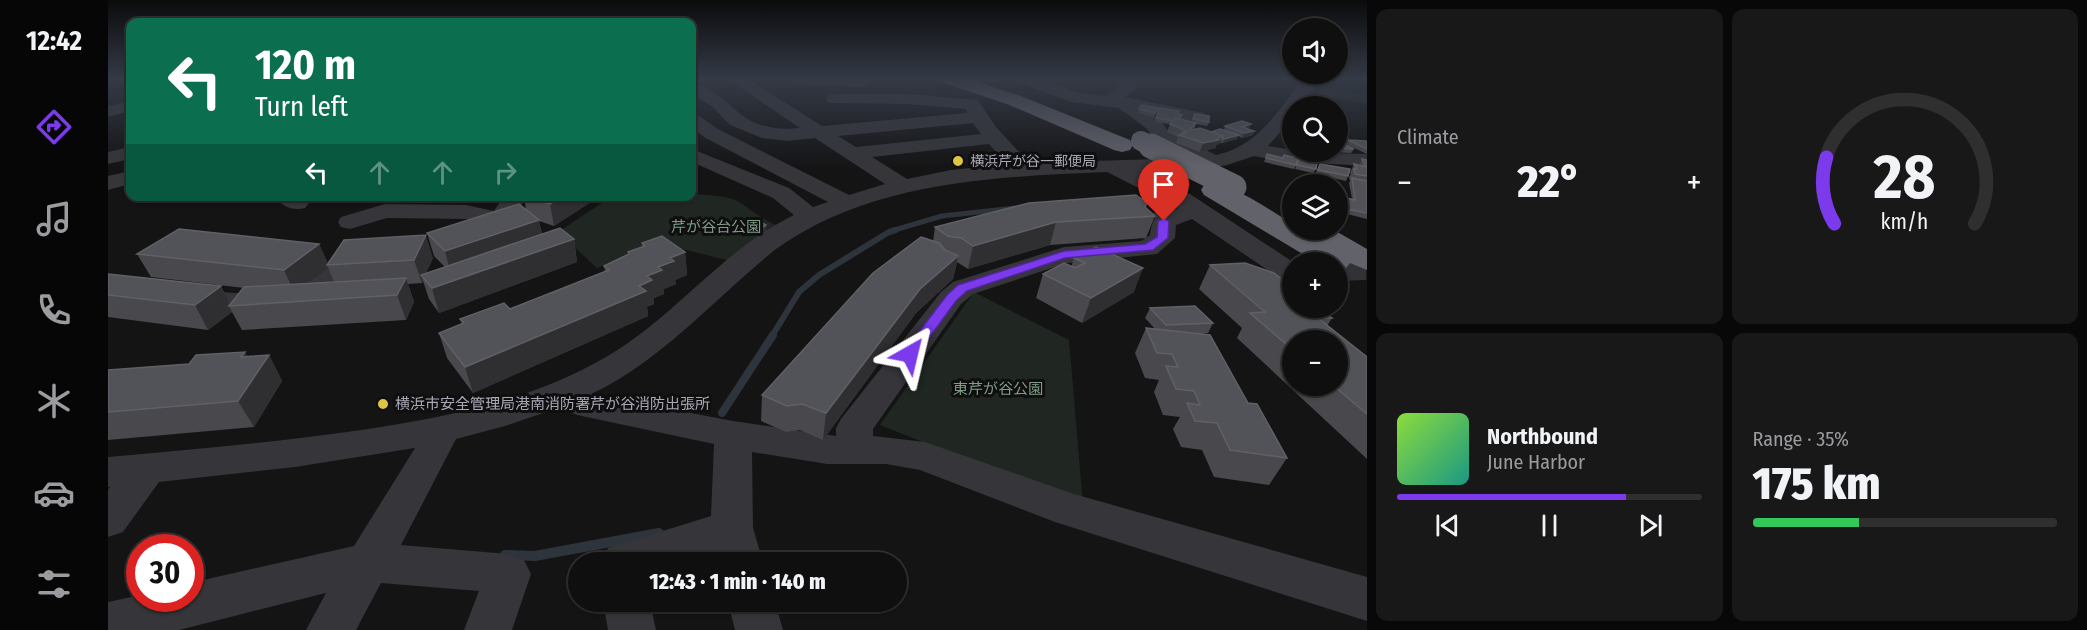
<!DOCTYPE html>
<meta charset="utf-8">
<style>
body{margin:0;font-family:"Fira Sans Condensed","Noto Sans JP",sans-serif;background:#181819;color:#f1f3f6;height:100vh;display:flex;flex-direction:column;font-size:22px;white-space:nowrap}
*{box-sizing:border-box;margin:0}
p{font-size:20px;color:#9b9c9f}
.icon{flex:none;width:33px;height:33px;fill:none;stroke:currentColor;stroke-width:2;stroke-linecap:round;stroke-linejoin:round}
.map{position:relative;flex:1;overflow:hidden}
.panel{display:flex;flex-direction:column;gap:9px;padding:9px;background:#080809;width:720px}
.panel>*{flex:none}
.hud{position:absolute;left:18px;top:18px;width:570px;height:183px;border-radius:12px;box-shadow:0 2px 4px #0004,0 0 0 2px #2f2f30;background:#0b6e4f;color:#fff;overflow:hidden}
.buttons{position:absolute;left:1174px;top:18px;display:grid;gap:12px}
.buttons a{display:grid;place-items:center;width:66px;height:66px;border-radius:50%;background:#0f0f10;box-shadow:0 2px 4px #0004,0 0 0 2px #2f2f30;font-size:30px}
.speed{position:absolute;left:18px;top:534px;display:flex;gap:12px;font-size:30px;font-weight:700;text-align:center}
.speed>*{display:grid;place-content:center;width:78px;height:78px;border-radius:50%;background:#0f0f10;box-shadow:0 2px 4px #0004,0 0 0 2px #2f2f30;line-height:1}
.speed .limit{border:9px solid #d22;background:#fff;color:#111}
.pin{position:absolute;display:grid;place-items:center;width:51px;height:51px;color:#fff;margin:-62px -26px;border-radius:50% 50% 50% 0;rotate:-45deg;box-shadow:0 0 6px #0007}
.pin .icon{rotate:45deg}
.me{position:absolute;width:66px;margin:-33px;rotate:37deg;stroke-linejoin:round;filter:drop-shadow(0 0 4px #0008)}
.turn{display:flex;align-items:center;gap:21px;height:126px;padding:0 30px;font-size:27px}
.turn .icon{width:78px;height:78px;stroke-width:2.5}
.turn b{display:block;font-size:42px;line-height:51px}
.lanes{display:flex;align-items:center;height:57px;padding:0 30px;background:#0003;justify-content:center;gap:30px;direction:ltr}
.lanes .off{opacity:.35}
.big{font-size:45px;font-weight:800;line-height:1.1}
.panel .card{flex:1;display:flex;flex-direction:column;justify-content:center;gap:9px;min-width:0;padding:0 21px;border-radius:12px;background:#181819}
.panel .dial{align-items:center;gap:0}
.dial svg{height:156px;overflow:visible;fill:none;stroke:#2f2f30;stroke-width:7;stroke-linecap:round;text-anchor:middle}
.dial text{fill:#f1f3f6;stroke:none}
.song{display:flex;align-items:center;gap:18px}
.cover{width:72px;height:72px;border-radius:9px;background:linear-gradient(135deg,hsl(90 70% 55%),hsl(170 70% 35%))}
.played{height:6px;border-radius:3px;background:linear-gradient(90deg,#7c3aed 75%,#2f2f30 75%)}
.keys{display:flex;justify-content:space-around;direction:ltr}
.heat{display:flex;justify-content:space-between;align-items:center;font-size:33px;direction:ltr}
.charge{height:9px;border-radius:4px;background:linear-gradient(90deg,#34c759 35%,#2f2f30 0)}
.panel .tiles{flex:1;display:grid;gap:9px;grid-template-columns:repeat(2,1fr)}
.trip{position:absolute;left:460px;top:552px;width:339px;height:60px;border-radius:30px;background:#0f0f10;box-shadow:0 2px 4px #0004,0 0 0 2px #2f2f30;font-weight:800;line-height:60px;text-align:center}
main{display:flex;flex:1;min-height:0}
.dock{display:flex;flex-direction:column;width:108px;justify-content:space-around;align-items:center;background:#060606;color:#9b9c9f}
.dock .icon{width:42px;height:42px}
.dock .on{color:#7c3aed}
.dock b{font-size:27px;color:#f1f3f6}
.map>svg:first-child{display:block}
.green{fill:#202722}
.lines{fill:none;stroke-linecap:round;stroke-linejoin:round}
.stream-far3{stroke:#2e343c;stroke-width:5}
.stream-far2{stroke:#2e343c;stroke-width:6}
.stream-far1{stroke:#2e343c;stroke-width:8}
.stream{stroke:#2e343c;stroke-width:10}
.minor-tunnel{stroke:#313235;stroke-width:28;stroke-dasharray:28 14;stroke-linecap:butt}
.minor{fill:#35353a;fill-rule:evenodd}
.highway{fill:#62626a;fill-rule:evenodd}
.highway-bridge-far1{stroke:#62626a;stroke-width:20}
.highway-bridge{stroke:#62626a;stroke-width:25}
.wall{fill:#48484d;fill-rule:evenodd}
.shaded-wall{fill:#2f2f32}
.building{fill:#525358;stroke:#606066;stroke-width:1.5}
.route{fill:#7c3aed;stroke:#51269a;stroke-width:1.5}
.poi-dot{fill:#dfc542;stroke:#0f0f10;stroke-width:2}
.labels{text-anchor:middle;stroke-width:6;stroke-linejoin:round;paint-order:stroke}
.far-poi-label{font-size:14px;fill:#a7a8b4;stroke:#0f0f10;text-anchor:start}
.park-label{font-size:15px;fill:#7f9d86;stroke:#0f0f10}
.poi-label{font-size:15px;fill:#a7a8b4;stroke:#0f0f10;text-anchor:start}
</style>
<main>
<nav class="dock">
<b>12:42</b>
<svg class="icon on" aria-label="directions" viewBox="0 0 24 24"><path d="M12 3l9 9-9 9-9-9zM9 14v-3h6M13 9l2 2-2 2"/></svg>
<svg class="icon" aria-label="music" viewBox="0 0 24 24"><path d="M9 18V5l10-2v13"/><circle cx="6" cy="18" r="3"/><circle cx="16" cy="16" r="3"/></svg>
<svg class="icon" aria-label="phone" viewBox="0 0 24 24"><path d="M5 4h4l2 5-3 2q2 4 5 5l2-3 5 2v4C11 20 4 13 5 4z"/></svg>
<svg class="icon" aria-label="climate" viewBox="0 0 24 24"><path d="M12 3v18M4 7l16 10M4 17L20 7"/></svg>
<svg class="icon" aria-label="car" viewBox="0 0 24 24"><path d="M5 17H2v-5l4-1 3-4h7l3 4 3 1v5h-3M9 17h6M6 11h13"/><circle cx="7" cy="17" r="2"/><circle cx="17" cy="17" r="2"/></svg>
<svg class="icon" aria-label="filters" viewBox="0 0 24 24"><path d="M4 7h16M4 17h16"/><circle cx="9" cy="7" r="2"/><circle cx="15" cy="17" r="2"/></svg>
</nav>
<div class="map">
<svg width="1259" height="630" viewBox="0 0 1259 630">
<rect width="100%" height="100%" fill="#141415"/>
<path class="green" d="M1215,87L1259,95V104L1208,94Z
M584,194C598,195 624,195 636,205C646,213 655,219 668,225L649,237L623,261L562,246L518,256L489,268L450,232L503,197L584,196Z
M866,292L961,340L975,505L772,425Z"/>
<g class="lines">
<path class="stream-far3" d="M1040,215L1045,216L1064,211
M783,231L834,216L907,208"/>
<path class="stream-far2" d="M664,336L691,292L711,275L781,232L788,230"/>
<path class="stream-far1" d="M614,413L665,335"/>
<path class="stream" d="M397,555L427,556L551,533"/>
<path class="minor-tunnel" d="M1230,267L1259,266"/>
<path class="minor" d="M620,79H640L714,126L859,113L858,109L800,104L721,103L718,99L721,95L727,94H800L870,100L888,127L921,163L1081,158L1046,139L1039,129L1011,108L963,102L910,82L908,79H932L972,93L998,96L1012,86L1008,79H1024L1029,87L1017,97L1096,113L1099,117L1096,121L1090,122L1042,113L1053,121L1060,131L1108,155C1150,146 1170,111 1195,79H1212L1193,106H1185V117L1160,146L1185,150V152L1259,154V166L1171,161L1146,156L1119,165L1093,170L1032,172L1082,194L1185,262V281L1173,279L1084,219L1068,225L1067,238L1049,254L959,263L865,294L853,304L765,429V436L817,442L966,494L1259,577V621L947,522L812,470L778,464H719L644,452L645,528L655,562H611L608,551L574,562H494L500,548L603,516L606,444L469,415L450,408L397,426L348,439L293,545L400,554L416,560L423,574L404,630H356L371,591L273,583L248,630H198L218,593L71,630H0V602L32,595V598H82V583L246,546L307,448L187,467L51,482L15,532L0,537V489L2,487H0V457C80,450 159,443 239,432C329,419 419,403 498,357C566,318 615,249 686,215L665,198L584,162V149L681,188L705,207L720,202L596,137L584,127V114L590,115L610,129L741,195L777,184L707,138L679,141L654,138L622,125L605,107L584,94V82C605,87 618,103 634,115C650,128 673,130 692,128ZM865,123L873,134L748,147L730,136ZM881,144L899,164L843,170L799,179L764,157ZM999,172L1070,208C1051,215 1045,213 1042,235L1033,241L956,247L845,282L833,292L733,419L728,428V436L625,421L483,394C555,360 607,298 668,249C764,181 885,177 999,172Z
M679,79H762L764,82L756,87L687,84Z
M22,101V111L0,117V106Z
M22,147V159L0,164V152Z
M22,171V184L0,190V176Z
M167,196H195L201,203L197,208C185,211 174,207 167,196Z
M396,196H419L401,225L378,236L369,239L360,236L356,231L360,226L369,222L358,219L279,218L242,229L233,227L230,222L233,217L277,204L358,205L386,211Z
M255,246L264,248L268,254L264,260L254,262L202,306L143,312L0,303V285L143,294L184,292L237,249Z
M495,602H542L548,630H500Z
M620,602H667L675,630H627Z"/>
<path class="highway" d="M833,79H861L913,96L1022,140L1025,145L1022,150L1014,152L1006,150L899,104L836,83Z
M1105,183C1133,189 1160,209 1185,224V230L1199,232L1201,230H1226L1259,249V270L1242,263L1238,268L1230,270V262H1208L1096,195L1093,190L1096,185Z"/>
<path class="highway-bridge-far1" d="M1033,141L1046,147"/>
<path class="highway-bridge" d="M1043,146L1126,187"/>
</g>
<path class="wall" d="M1050,108L1046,117L1030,113L1031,109Z
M1052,108L1070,114L1072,119L1084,122L1087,114L1101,122L1099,126L1088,124L1086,130L1103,132L1116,130L1117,126L1143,124L1141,128H1139L1146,131L1145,135L1134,138L1130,136L1129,139L1115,143H1112L1108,145V148L1092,152L1068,143L1070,137L1059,132L1062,124L1047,122Z
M1240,140L1259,142V154L1238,144Z
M1230,141L1246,149L1243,153L1224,152H1230Z
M1159,154L1188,165L1186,169L1156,162Z
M1191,158L1208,169L1205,173L1187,169Z
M1254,159L1259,160V219L1235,213L1236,202L1238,198L1244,199L1241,183L1242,181L1241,177L1243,174L1242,173L1246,164L1253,166L1252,164Z
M1212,164L1240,176L1238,181L1207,174Z
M416,196H492L446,226L431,221L434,234L466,239L469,262L331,313L321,299L315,281L314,283L300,284L306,302L298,320L134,330L124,312L100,330L0,317V274L113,286L122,304L136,288L43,277L29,254L211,244L220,264L325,258L318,273L337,267L326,256L319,233L418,210ZM220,267L226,282L200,284Z
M1047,216L1038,238L942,245L860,269L849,262L845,279L808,313L715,440L692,430L678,432L653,421L654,395L825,241L827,227Z
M658,225V230L651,234L647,233V228Z
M534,243L577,252L579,275L567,280L568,284L556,289V294L546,298V304L539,307L540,316L365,393L339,358L331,333L354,324L352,319L402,309L497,272L496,266L520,255V252L534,247Z
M988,247L1026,292L974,323L928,298L935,274L963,267L966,258Z
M1102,265L1224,318L1219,326L1259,357V459L1129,338L1134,328L1091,289ZM1185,340L1230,386H1185Z
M1042,308L1105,323L1100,333L1092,334L1179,458L1161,485L1106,477L1094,450L1073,447L1065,429L1072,417L1055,415L1046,392L1051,380L1037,378L1027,353L1038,328L1047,329L1037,318Z
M161,355L174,381L146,427L0,440V370L81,364Z"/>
<path class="shaded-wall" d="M1143,124L1141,128L1132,130L1134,127Z
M1146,131L1145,135L1134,138L1136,133Z
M1131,135L1129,139L1115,143L1116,139Z
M1115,136L1112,144L1108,145V148L1092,152L1095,143Z
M455,196H492L446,226L442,204Z
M431,220L435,242L343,275L337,251Z
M948,222L942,245L860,269L865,246Z
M658,225V230L651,234V230Z
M318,235L325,258L316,278L313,275L315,281L314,283L306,260Z
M466,239L469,262L331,313L324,288Z
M211,244L220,265H219L220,268L187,294L176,270Z
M577,252L579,275L567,280L568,284L556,289V294L546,298V304L539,307L540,316L365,393L357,367L531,286L539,276L562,258Z
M850,256L845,279L808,313L715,440L718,413L812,289Z
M1035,268L1026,292L974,323L983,298Z
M298,278L306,302L298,320L289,295Z
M113,286L123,306H121L124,312L100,330L87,305Z
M137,352L149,373L161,355L174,381L146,427L130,401L133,357Z"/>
<path class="building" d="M1034,105L1050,108L1047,113L1031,109Z
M1052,108L1071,111L1070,114L1074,115L1071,119L1068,118L1065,121L1048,118Z
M1087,114L1101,116V122L1085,119Z
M1068,118L1088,123L1082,129L1084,130L1092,128L1115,136L1109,139L1111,140L1095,143L1071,135L1077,133L1075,132L1079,131L1062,124Z
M1134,121L1143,124L1134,127L1146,131L1136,133L1117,126Z
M1112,129L1131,135L1116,139H1114L1115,136L1103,132Z
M1240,140L1258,141L1259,142V149Z
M1230,141L1246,149L1230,148Z
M1159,154L1175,158L1176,155L1190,158L1188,165L1158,158Z
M1191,158L1209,162L1208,169L1189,165Z
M1254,159L1259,160V167H1258Z
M1212,164L1242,169L1240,176L1210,170Z
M1246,164L1259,167V176L1247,174L1246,169H1249Z
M1244,178L1259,181V213L1238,209V198L1247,200Z
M1028,195L1039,203L1037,207L1047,216L948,222L865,246L853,238L840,236L827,227L921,203Z
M455,196L442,204L416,197V196Z
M411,204L431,220L337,251L319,233Z
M654,223L658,225L651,230L647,228Z
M452,228L466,239L324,288L313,275Z
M71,229L211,244L176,270L29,254Z
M318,235L306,260L219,265L236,240Z
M554,236L577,252L562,258L566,261L550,267L554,270L539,276L544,280L531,286L538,291L357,367L331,333L356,323L352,319L396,303L402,309L501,270L496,266L521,254L520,252L537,246L534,243Z
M813,237L831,243L837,250L850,256L812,289L718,413L694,404L679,406L654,395L765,273Z
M988,247L1035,268L983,298L935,274L956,263L967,268L977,263L966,258Z
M1137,263L1166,273L1185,288V308H1211L1224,318H1210L1259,357V414L1226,386H1230V340H1185V350L1142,313L1157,312L1102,265Z
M0,274L113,286L87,305L0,295Z
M298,278L289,295L121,306L136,287Z
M1087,306L1105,323L1058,325L1042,308Z
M1038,328L1102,335L1140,403L1149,404L1179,458L1122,450L1109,423L1087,421L1079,403L1092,405L1086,391L1068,389L1058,366L1070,367L1064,354L1049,353Z
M137,352L133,357L161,355L130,401L0,412V370L81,364L88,355Z"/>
<linearGradient id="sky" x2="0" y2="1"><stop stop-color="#0b0b0c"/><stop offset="0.47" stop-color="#343a46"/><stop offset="1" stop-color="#343a46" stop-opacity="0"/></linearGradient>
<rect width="1259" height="168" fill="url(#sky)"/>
<path class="route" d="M1056,218L1061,221L1060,238L1045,250L957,258L859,291L848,301L807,357H797L794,354L839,295L850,285L956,251L1037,244L1049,237L1050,221Z"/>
<g class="poi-dot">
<circle cx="850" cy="161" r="6"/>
<circle cx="275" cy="404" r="6"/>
</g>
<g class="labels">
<g class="far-poi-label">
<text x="862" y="166">横浜芹が谷一郵便局</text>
</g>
<g class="park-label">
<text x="608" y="232">芹が谷台公園</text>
<text x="890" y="394">東芹が谷公園</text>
</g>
<g class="poi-label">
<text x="287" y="409">横浜市安全管理局港南消防署芹が谷消防出張所</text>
</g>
</g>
</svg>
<div class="buttons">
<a><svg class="icon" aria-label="sound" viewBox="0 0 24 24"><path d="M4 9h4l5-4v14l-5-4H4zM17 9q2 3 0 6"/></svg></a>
<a><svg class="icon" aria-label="search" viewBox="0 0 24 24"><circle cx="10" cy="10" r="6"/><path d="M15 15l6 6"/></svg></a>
<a><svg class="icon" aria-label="layers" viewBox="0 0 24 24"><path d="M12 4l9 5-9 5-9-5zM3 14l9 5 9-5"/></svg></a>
<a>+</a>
<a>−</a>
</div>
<div class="speed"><div class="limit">30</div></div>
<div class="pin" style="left:1056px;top:221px;background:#d93025"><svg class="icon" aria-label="arrive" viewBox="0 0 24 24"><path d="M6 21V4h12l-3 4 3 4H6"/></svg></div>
<svg class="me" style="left:802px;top:354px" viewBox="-20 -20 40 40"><path d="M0-17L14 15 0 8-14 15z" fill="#7c3aed" stroke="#fff" stroke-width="4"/></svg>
<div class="trip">12:43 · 1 min · 140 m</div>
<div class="hud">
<div class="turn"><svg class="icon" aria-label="left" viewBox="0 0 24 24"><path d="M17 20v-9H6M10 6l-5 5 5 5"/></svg><div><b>120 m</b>Turn left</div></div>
<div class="lanes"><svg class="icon" aria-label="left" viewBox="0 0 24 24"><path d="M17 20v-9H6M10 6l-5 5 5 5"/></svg><svg class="icon off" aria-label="ahead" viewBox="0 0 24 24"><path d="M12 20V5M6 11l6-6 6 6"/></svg><svg class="icon off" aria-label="ahead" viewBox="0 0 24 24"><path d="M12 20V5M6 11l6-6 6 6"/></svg><svg class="icon off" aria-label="right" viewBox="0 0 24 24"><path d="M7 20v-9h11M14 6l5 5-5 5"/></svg></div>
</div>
</div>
<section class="panel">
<div class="tiles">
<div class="card"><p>Climate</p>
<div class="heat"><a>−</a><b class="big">22°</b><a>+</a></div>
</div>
<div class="card dial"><svg viewBox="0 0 100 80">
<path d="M14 69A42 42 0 1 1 86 69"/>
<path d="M14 69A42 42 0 0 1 10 35" stroke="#7c3aed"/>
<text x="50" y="56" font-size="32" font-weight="700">28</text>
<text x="50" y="72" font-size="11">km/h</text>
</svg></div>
<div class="card">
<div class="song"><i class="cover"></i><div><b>Northbound</b><p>June Harbor</p></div></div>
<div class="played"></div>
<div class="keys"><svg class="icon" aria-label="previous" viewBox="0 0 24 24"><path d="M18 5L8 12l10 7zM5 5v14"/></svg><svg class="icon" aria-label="pause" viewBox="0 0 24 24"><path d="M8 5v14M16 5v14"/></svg><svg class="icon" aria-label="next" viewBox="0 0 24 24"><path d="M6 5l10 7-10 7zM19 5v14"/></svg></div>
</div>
<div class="card"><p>Range · 35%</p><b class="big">175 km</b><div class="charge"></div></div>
</div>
</section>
</main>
